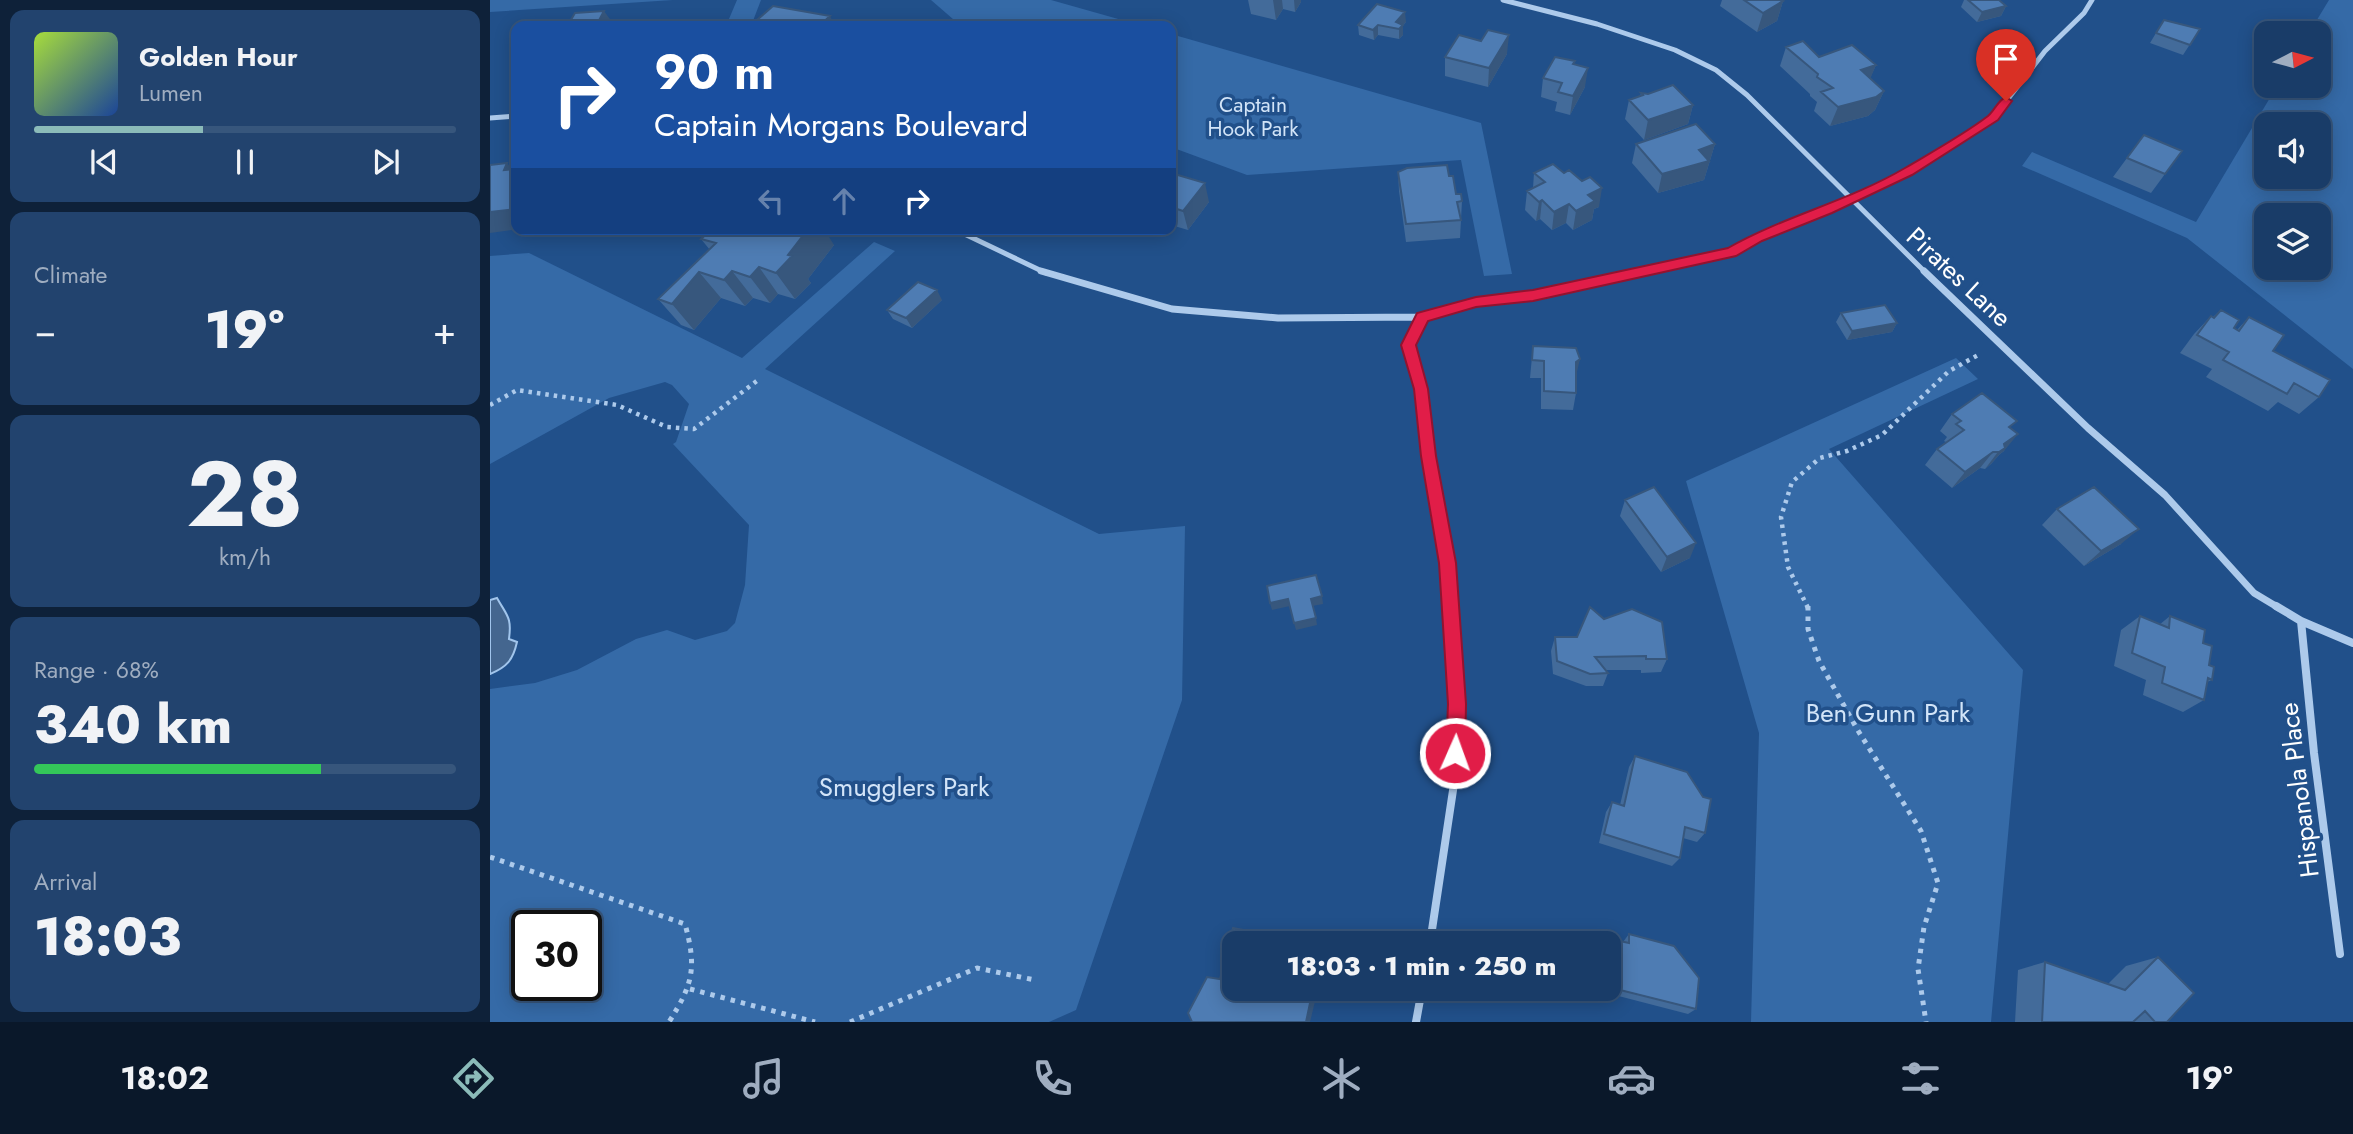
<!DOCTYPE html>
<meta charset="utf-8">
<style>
body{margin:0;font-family:Jost,sans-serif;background:#22436e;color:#f1f3f6;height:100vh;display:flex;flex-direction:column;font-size:26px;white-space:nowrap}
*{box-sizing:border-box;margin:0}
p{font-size:23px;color:#9fadc0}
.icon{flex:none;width:38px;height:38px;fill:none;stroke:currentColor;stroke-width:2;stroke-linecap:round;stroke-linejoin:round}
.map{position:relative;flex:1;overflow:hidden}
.panel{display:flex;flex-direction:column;gap:10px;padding:10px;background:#0e2139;width:490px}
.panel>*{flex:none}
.guide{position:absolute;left:21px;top:21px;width:665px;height:214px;border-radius:14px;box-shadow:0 4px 18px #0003,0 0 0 2px #37567c;background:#1a4fa0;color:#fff;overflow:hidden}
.needle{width:46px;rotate:84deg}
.buttons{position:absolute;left:1764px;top:21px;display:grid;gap:14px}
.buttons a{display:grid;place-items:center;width:77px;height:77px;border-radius:14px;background:#193c68;box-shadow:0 4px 18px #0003,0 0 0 2px #37567c;font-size:35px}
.speed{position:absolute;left:21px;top:910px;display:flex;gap:14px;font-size:35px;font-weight:700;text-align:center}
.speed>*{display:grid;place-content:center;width:91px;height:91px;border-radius:50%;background:#193c68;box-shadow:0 4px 18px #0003,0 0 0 2px #37567c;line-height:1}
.speed .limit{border:4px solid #111;border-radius:10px;background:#fff;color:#111}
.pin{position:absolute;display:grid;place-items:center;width:60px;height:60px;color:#fff;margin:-72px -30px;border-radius:50% 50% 50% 0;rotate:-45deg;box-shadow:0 0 7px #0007}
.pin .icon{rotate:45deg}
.me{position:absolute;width:77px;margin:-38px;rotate:2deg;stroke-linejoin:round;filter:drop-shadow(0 0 5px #0008)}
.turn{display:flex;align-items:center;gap:24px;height:147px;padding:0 28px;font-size:32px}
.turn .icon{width:91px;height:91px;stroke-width:2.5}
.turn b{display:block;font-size:49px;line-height:60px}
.lanes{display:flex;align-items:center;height:66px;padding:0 28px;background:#0003;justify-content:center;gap:35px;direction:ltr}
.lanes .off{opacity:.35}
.big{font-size:52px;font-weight:800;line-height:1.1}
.panel .widget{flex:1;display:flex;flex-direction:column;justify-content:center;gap:10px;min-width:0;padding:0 24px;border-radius:14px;background:#22436e}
.panel .dial{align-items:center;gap:0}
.dial b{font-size:91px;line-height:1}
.song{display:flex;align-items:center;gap:21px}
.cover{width:84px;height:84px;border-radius:10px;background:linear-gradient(135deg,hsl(80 70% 55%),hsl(220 70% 35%))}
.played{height:7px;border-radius:4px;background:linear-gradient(90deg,#8bbbb9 40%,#37567c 40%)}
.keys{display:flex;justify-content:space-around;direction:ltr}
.heat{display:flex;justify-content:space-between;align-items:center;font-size:38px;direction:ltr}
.charge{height:10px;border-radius:5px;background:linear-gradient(90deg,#34c759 68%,#37567c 0)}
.trip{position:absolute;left:732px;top:931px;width:399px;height:70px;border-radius:14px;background:#193c68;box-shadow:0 4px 18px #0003,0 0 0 2px #37567c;font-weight:800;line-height:70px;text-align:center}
.tab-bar{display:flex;height:112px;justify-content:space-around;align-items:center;background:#0a182a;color:#9fadc0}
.tab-bar .icon{width:49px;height:49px}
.tab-bar .on{color:#8bbbb9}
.tab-bar b{font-size:32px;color:#f1f3f6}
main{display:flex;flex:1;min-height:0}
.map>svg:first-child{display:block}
.green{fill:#356aa7;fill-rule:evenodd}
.water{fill:#44668f;stroke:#a1c5ec;stroke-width:2}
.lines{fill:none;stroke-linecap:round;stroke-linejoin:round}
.path-far1{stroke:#adcaeb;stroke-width:4.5;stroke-dasharray:3.5 5;stroke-linecap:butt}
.path{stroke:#adcaeb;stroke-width:5;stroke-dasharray:4.5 6;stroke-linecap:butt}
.minor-far2{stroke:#adcaeb;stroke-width:5}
.minor-far1{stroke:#adcaeb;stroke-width:7}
.minor{stroke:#adcaeb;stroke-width:8}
.wall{fill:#436b9a}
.shaded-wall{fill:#37577d}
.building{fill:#4e7cb3;stroke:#37577d;stroke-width:2}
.route{fill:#e11d48;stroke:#92132f;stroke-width:2}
.labels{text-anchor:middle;stroke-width:7;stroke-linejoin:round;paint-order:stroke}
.far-park-label{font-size:21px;fill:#d2e4f8;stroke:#21508a}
.street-label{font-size:26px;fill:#fff;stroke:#21508a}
.park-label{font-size:26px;fill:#d2e4f8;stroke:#21508a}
</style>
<main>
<section class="panel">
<div class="widget">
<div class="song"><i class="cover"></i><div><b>Golden Hour</b><p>Lumen</p></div></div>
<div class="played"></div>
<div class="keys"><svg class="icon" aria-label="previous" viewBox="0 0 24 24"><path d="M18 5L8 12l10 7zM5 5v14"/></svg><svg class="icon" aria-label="pause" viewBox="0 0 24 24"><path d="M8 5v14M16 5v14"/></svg><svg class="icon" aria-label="next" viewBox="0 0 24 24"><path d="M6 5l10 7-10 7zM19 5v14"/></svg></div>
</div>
<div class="widget"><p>Climate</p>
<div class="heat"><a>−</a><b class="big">19°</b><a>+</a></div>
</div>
<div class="widget dial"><b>28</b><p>km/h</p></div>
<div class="widget"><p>Range · 68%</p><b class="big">340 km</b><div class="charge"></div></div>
<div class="widget"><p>Arrival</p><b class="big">18:03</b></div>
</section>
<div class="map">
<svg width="1863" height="1022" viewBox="0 0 1863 1022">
<rect width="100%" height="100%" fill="#21508a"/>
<path class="green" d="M0,0H183L0,12Z
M247,0H271L261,26H236Z
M441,0H561L653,26H471Z
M1839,0H1863V369L1697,238L1532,166L1542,152L1706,222L1787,86H1829V33H1819ZM1829,124V177H1776V124ZM1829,215V268H1776V215Z
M681,34L991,123L1022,274L994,276L971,160L757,175L681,147Z
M384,242L405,251L275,369L609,534L695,526L692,700L586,1010L559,1022H0V689L45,683L87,670L146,639L177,630L205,640L237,631L245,623L255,585L259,525L183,444L186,442L199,404L182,385L175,382L119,398L0,464V256L39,253L252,358ZM37,926H96V985H37Z
M1466,358L1488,379L1339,449L1533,670L1501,1022H1261L1269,733L1196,481Z"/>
<path class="water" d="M7,598C17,616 22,617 19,639L27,642C23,660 17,667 0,674V600Z"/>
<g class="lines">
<path class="path-far1" d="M0,405L27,390L127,405L177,427L204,429L268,380
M1318,608L1298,567L1291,517L1302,482L1330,458L1357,451L1392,435L1459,371L1490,354"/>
<path class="path" d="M1318,606V629L1329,661L1367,729L1431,831L1448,883L1434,927L1428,969L1436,1022
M0,857L195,924C207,968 203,984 179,1022
M200,989L325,1022
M360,1022L487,968L545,980"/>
<path class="minor-far2" d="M1013,0L1107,24L1185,50L1226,70L1257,95L1436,273
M0,118L26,116
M464,229L556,273
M1149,273L1242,252L1267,238L1337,210L1417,172L1504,117L1555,51L1594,13L1602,0"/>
<path class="minor-far1" d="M551,271L682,309L788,318L932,317L986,302L1043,296L1157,271
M1434,271L1598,428L1675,495L1764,593L1789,608
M932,317L918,345L931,389L957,563L960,608"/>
<path class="minor" d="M1786,606L1811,621L1863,643
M1811,621L1824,753L1850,954
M940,943L965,777L967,704L960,606
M926,1022L932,989"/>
</g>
<path class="wall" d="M758,0H811V2L805,12L793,9L786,20L761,14Z
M1232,0H1290L1293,1L1287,21L1267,32L1230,6Z
M1474,0H1509L1516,6L1511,16L1487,22L1471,7Z
M916,22L913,25V35L909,39L888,35L884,40L869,35L868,25Z
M1710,29L1693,55L1660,43L1666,33Z
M1296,47L1329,57L1386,65L1380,78L1394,91L1385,110L1378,116L1340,126L1324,111L1327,102L1320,96V94L1290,66Z
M1017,54L998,87L955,76V57Z
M1084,65L1095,87L1080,115L1065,111L1067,102L1051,97L1053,78Z
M1151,93L1203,105L1198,124L1154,140L1135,119L1139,100L1150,97Z
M1146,144H1225L1214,180L1168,193L1142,163Z
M1637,158L1675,174L1661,193L1623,177Z
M908,172L959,176L966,194L972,201L970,238L916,242L909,191Z
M681,173L719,202L698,230L681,225Z
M1044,173L1109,207L1104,209L1102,220L1083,230L1076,223L1062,230L1050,219L1046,221L1035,210L1037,191L1043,188Z
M211,239L344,245L318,279L321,283L305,299L288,294L280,303L263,298L255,306L231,298L204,330L191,325L168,299L220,250Z
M452,300L422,328L403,319L397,310Z
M1731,310L1744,328L1747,330L1759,317L1783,351L1829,397L1809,414L1788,402L1778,411L1716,377L1722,369L1690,353L1704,334L1721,316L1723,317Z
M1351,313L1407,323L1402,332L1357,340L1346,322Z
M1043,346L1086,377V393L1083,410L1051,409V378H1040Z
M1462,414L1521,429L1514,451L1510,454L1501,464L1495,469L1490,468L1462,488L1435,465L1447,449L1456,442L1454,441L1457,437L1450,431Z
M1135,500L1200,558L1171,572L1130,516Z
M1567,509L1631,544L1594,566L1552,525Z
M1650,616L1669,625L1680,616L1713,643L1719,665L1722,680L1717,682L1714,700L1693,712L1653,695L1656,680L1624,666L1631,630Z
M1114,619L1177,659L1171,672L1151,673V670H1115L1118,673L1113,686H1096L1063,674L1061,651L1065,637H1087Z
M1145,756L1215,833L1207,842L1193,838L1190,858L1182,866L1109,843L1116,812L1122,802L1130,805L1139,767Z
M1139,934L1206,1009L1198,1014L1113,992V989H1118L1119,946L1125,940L1133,942Z
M1668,957L1677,1022H1525L1528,970L1555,962L1618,984L1636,966Z"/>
<path class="shaded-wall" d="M783,0H792L793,9L786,20Z
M804,0H811V2L805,12Z
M1293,1L1287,21L1267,32L1273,13Z
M1516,6L1511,16L1487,22L1492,12Z
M114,11L125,26H106Z
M915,12L916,22L913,25V35L909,39V29L906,22Z
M340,16L345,26H329Z
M888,25V35L884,40L883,30Z
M1019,35L1017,54L998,87L999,68Z
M1386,65L1378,84L1371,70Z
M1098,68L1095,87L1080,115L1083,96Z
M1394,91L1385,110L1378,116L1340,126L1348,107Z
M1203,105L1198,124L1154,140L1158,120Z
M1225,144L1214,180L1168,193L1172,174L1209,150Z
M17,163L26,173L14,170Z
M715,183L719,202L698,230L693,211Z
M1112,188L1109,207L1104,209L1102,220L1083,230L1086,211L1098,195Z
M1052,200L1050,219L1046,221L1049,202Z
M1079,204L1076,223L1062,230L1064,212Z
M26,209V229H29L0,233V212Z
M318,229H334L344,245L318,279L321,283L305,299L286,273L298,255Z
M269,267L288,294L280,303L260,277Z
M242,271L263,298L255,306L234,280Z
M209,272L231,298L204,330L182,304Z
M447,290L452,300L422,328L416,318Z
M1407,323L1402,332L1357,340L1362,331Z
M1090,359L1086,376V362Z
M1528,434L1514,451L1510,454L1501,464L1495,469L1514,444Z
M1503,452L1490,468L1462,488L1475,472Z
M1649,529L1631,544L1594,566L1611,551Z
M1206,543L1200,558L1171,572L1177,557Z
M832,596L833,604L822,606L821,599Z
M798,599L800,606L782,610L780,603Z
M826,618L827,625L806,630L804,623Z
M764,932L769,939L768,943L762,941Z
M823,989H828L820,1022H816Z"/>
<path class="building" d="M1254,0H1290L1293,1L1273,13Z
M1478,0H1509L1516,6L1492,12Z
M887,4L915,12L906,22L913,25L909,29L888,25L883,30L868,25Z
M283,6L340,16L329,26H260Z
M114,11L106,26H72L73,24L79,23L85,13Z
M1674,20L1710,29L1700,45L1666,33Z
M998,30L1019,35L999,68L955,57L969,35L991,41Z
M1313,41L1329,57L1362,45L1386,65L1371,70L1394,91L1386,97L1348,107L1331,92L1343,88L1327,77L1328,74L1296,47Z
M1065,57L1085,61L1083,64L1098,68L1083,96L1068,92L1072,83L1053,78Z
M1183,85L1203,105L1158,120L1139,100L1153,95L1151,93L1158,94Z
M1206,124L1225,144L1209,150L1219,161L1172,174L1146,144Z
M1654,135L1692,151L1675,174L1637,158Z
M17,163L14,170L26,169V209L0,212V165Z
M1063,164L1074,173L1079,170L1092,181L1100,177L1112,188L1098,195L1105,201L1086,211L1079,204L1064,212L1052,200L1049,202L1037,191L1055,182L1044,173Z
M957,165L959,176H963L966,194H971L972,201L967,202L971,220L916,224L908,172L917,168Z
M681,173L715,183L693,211L681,207Z
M222,229H318L298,255L302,256L286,273L269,267L260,277L242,271L234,280L209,272L182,304L168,299L226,243L211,239Z
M428,282L447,290L416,318L397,310Z
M1395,305L1407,323L1362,331L1351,313Z
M1731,310L1749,320L1744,328L1749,331L1759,317L1794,335L1783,351L1840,380L1829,397L1804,383L1797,394L1733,360L1739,352L1707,335L1721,316L1724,318Z
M1043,346L1086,348L1090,359L1086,362V393L1054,391V361L1042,360Z
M1492,393L1527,421L1519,427L1528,434L1514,444L1515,448L1509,452H1503L1475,472L1447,449L1474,430L1466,424L1471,421L1462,414Z
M1164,487L1206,543L1177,557L1135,500Z
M1604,487L1649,529L1611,551L1567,509Z
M826,575L832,596L821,599L826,618L804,623L798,599L780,603L777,586Z
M1100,607L1114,619L1142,609L1172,622L1177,659H1156V656L1105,657L1118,673L1100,674L1067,661L1065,637H1087Z
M1650,616L1679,628L1680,616L1715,630L1713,643L1722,646L1719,665L1724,667L1722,680L1718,678L1714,700L1672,683L1675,667L1642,653Z
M1145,756L1197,772L1213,797L1221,799L1215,833L1195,827L1190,858L1114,834L1122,802L1134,806Z
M743,928L764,932L762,941L772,943H744V989H823L816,1022H702L698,1013L717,977L730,979Z
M1139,934L1184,946L1209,978L1206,1009L1118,987L1125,940L1139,943Z
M1668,957L1704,993L1677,1022H1665L1655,1011L1643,1022H1552L1555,962L1635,990Z"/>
<path class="route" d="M1516,97L1522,101L1508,120L1422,175L1342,213L1272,241L1246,256L1043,301L986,307L938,321L926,345L938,389L946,456L966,563L976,704L975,753L972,759L965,762L959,759L956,753L958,704L949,563L931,456L924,389L911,345L927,313L986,297L1043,290L1238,248C1294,216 1359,201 1415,168C1442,152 1473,135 1498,116C1505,110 1508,100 1516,97Z"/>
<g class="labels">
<g class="far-park-label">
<text x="763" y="112">Captain<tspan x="763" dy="24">Hook Park</tspan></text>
</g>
<g class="street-label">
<text transform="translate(1469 277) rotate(43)" y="9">Pirates Lane</text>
<text transform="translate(1809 790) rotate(-97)" y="9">Hispanola Place</text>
</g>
<g class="park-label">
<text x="1398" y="722">Ben Gunn Park</text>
<text x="414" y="796">Smugglers Park</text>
</g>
</g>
</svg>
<div class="buttons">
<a><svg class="needle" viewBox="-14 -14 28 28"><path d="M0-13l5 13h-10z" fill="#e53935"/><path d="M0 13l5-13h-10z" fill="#9fadc0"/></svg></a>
<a><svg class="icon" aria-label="sound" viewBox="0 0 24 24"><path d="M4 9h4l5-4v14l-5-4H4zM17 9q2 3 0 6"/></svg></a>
<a><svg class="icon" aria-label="layers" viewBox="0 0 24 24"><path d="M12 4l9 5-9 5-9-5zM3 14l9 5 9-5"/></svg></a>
</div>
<div class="speed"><div class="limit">30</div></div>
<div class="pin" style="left:1516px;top:101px;background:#d93025"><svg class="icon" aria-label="arrive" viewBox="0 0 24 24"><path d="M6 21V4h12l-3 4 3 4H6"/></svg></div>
<svg class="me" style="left:965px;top:753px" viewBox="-20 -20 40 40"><circle r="17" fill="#e11d48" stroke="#fff" stroke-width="3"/><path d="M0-11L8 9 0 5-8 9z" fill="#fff"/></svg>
<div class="trip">18:03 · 1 min · 250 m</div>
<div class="guide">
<div class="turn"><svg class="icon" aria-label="right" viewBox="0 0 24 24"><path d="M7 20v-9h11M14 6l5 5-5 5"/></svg><div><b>90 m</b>Captain Morgans Boulevard</div></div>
<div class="lanes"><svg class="icon off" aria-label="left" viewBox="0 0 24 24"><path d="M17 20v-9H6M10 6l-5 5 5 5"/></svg><svg class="icon off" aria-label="ahead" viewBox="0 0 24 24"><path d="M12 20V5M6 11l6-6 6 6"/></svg><svg class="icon" aria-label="right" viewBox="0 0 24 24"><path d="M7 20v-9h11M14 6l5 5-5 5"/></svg></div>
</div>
</div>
</main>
<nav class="tab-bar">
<b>18:02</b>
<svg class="icon on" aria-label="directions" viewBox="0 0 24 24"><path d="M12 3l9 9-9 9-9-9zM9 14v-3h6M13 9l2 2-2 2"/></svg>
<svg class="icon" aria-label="music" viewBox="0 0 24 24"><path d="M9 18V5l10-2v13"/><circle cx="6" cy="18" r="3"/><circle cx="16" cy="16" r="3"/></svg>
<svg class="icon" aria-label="phone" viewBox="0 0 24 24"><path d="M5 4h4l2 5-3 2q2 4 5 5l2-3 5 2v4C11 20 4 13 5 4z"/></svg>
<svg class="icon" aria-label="climate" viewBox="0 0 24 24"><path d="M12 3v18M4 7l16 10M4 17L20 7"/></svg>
<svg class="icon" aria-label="car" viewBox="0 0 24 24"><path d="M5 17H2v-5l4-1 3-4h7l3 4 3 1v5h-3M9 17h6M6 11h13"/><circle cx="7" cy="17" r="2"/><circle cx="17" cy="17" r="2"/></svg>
<svg class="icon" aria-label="filters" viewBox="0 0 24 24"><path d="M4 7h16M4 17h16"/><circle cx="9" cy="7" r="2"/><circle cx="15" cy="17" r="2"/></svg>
<b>19°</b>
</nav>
